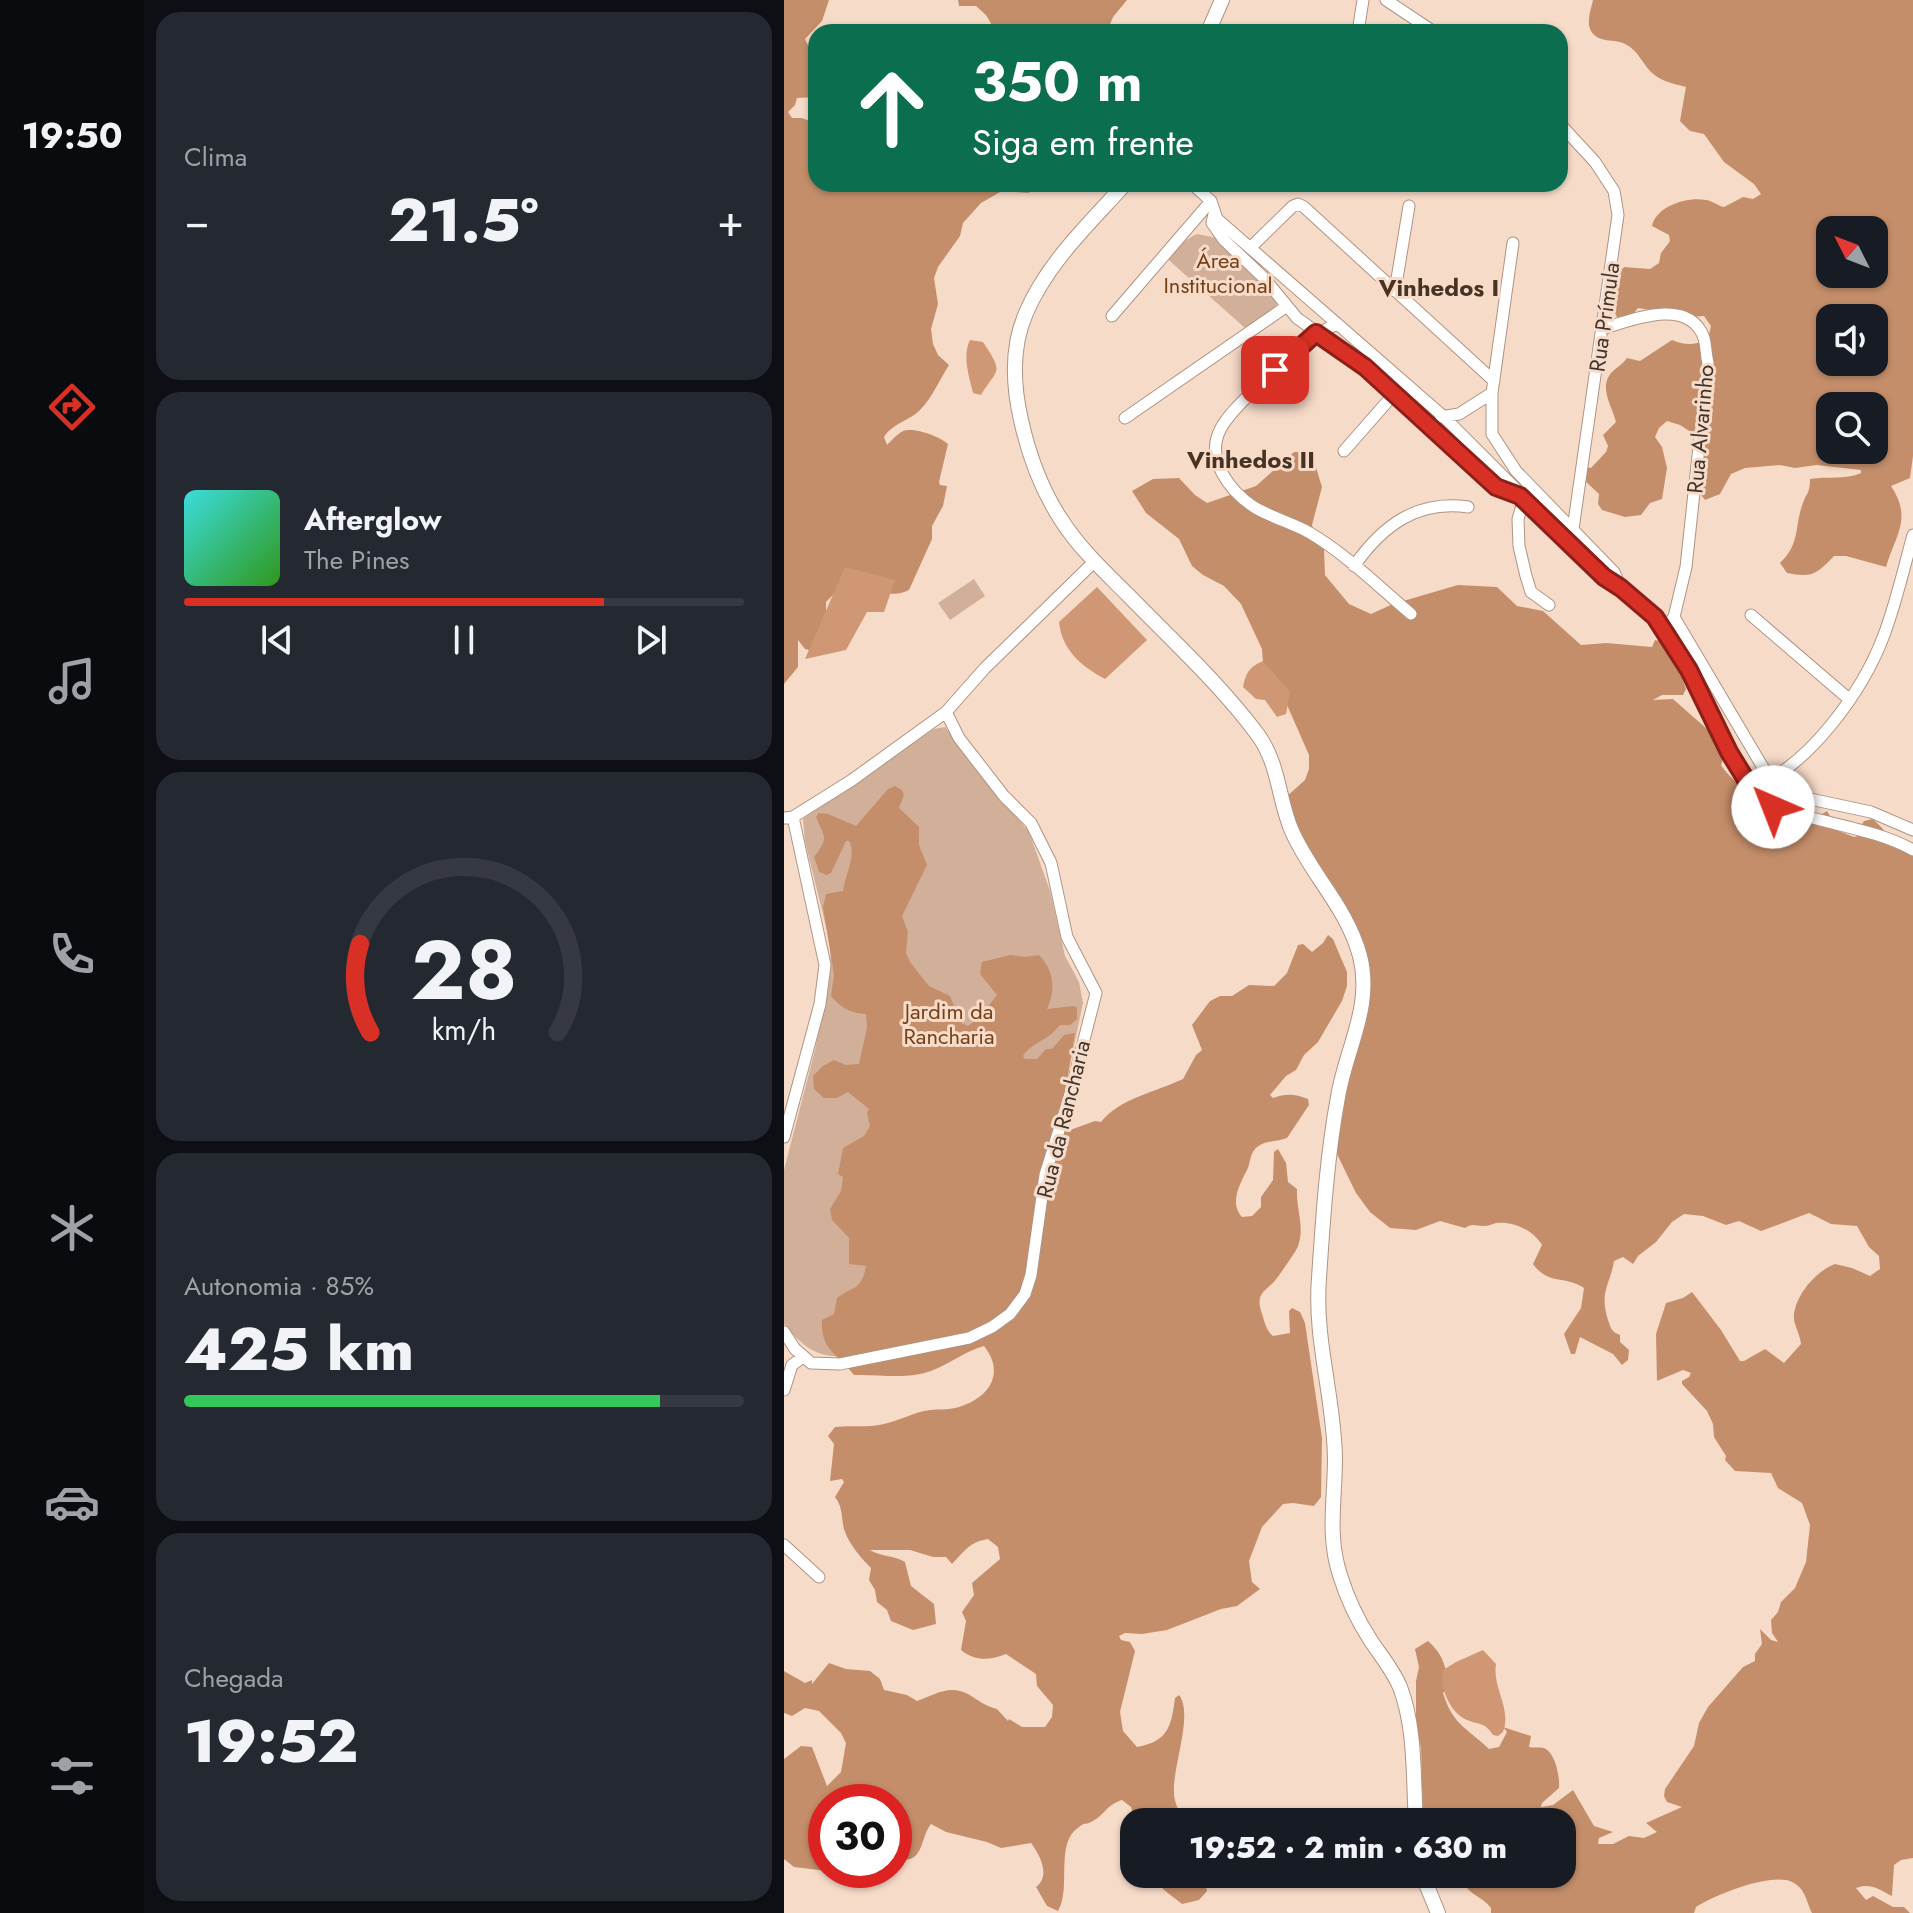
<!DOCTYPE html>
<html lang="pt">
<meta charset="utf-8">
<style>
body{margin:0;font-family:Jost,sans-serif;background:#242831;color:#f1f3f6;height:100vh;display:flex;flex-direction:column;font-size:30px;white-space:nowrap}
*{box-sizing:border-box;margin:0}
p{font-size:26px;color:#9ea1a6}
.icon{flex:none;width:44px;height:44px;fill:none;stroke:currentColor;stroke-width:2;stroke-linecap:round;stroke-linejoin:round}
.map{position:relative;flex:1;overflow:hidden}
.sheet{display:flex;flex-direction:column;gap:12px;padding:12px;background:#0d0f14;width:640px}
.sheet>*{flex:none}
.hud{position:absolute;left:24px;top:24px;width:760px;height:168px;border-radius:24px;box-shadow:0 2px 6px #0004;background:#0b6e4f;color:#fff;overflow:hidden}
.needle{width:52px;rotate:312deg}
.tools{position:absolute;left:1032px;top:216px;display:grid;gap:16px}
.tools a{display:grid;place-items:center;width:72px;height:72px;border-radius:16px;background:#171b24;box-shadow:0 2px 6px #0004;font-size:40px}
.speed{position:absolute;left:24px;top:1784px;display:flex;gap:16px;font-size:40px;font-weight:700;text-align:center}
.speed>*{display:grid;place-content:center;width:104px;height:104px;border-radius:50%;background:#171b24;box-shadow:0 2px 6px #0004;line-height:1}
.speed .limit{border:12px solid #d22;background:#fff;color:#111}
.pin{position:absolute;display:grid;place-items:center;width:68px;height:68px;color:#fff;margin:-34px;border-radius:16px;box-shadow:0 4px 12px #0006}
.me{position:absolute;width:88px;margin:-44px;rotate:316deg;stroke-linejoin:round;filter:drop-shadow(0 0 6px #0008)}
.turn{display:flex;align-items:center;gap:28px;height:168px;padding:0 32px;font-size:36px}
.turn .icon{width:104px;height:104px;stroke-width:2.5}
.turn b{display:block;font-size:56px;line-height:68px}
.big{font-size:60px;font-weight:800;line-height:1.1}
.sheet .card{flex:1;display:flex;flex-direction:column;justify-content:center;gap:12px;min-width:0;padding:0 28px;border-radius:24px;background:#242831}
.sheet .dial{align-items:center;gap:0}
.dial svg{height:208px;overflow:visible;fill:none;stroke:#363941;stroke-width:7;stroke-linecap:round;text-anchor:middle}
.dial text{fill:#f1f3f6;stroke:none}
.song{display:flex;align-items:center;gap:24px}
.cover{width:96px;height:96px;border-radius:12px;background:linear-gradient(135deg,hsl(180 70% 55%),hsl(110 70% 35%))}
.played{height:8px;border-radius:4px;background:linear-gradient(90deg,#d93025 75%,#363941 75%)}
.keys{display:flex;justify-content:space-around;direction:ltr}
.heat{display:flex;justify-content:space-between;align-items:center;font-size:44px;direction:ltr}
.charge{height:12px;border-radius:6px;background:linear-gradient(90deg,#34c759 85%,#363941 0)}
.trip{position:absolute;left:336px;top:1808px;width:456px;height:80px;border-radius:24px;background:#171b24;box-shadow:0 2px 6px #0004;font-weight:800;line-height:80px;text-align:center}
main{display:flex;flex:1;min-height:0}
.tab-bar{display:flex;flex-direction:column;width:144px;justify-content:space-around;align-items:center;background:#090b0e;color:#9ea1a6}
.tab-bar .icon{width:56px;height:56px}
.tab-bar .on{color:#d93025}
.tab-bar b{font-size:36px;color:#f1f3f6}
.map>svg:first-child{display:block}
.green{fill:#d2af98}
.forest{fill:#c58e6a;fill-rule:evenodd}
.water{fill:#cf9773}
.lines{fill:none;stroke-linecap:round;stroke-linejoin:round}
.minor-casing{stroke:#ae9484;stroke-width:13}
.major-casing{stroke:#ae9484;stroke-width:16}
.minor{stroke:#fff;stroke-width:11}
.major{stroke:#fff;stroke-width:14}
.route-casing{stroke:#8d1f18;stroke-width:20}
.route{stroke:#d93025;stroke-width:14}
.labels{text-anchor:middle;stroke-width:6;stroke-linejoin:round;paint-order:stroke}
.park-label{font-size:22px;fill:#754017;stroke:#f7dbc9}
.street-label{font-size:22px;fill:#3f342d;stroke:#f7dbc9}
.neighbourhood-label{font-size:24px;font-weight:bold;fill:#473224;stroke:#f7dbc9}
</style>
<main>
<nav class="tab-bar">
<b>19:50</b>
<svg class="icon on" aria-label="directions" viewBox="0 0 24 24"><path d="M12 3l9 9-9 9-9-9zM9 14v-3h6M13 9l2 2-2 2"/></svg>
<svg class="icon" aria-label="music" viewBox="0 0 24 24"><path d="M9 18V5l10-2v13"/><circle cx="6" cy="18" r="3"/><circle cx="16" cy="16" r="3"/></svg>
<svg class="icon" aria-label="phone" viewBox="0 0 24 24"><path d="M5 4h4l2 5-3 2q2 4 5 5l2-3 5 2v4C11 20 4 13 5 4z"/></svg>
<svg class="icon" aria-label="climate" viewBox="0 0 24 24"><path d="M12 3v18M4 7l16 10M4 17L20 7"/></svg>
<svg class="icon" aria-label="car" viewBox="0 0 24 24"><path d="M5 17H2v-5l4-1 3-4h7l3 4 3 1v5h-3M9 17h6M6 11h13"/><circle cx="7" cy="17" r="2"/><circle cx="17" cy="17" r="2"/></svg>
<svg class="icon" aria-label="filters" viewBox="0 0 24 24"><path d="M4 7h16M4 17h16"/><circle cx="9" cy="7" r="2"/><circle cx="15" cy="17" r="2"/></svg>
</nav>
<section class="sheet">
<div class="card"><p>Clima</p>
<div class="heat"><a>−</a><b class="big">21.5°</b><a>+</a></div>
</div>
<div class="card">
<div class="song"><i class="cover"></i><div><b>Afterglow</b><p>The Pines</p></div></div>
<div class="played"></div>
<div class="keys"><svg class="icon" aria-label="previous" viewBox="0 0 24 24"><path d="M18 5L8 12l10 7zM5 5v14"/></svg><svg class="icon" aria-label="pause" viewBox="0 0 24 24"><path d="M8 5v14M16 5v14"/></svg><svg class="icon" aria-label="next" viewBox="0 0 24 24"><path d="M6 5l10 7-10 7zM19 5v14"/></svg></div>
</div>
<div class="card dial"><svg viewBox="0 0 100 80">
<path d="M14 69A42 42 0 1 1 86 69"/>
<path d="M14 69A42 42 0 0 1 10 35" stroke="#d93025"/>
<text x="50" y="56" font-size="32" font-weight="700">28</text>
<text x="50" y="72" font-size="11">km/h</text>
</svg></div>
<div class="card"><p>Autonomia · 85%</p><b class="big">425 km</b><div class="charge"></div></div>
<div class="card"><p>Chegada</p><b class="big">19:52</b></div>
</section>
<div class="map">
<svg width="1129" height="1913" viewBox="0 0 1129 1913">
<rect width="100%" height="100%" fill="#f7dbc9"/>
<path class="green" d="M413,234L433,238L494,302L490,309L461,328L388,263L384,259C392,247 401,240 413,234Z
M190,579L201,596L166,620L154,603Z
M161,727L198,776L245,832L266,891L281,956L295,982L299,1003L283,1079L56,1356C30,1357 17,1344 0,1324V1170L31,1050L45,980L47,947L21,841L19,819L150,729Z"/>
<path class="forest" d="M0,0H45L38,21L21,39L32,62V97L13,98L11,105L4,112L8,118H18L26,121L32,115V184H264L244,193L218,191L197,203L179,223L176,236L154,267L150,278L154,304L147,329L149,344L154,355L165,365C156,379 148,398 136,410C125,421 109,423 100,437L103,445C108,440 113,434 119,431C130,427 155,436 164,444L155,482L156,485L163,486L159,506L148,526V539L125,590C106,600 81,588 62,582L42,602V616L29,651L21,649L14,640V667L0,684Z
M174,0H343L329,17L323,32H212L202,15L192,6H175Z
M809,0H1129V456L1126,478L1107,486C1129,519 1111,536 1102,567L1062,556H1050C1033,574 1028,578 1003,573L996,563C1017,543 1010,526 1019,503C1023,492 1026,493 1026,479C1043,476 1061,480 1077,473V470L1033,465L1011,468L996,465L961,468L947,474L936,494L921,500L914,491L913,436L896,425L883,421L875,428L871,437L878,447L883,468L878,499L866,503L857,515L841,517L818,510L814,504L815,494L799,479V467L807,468L822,452L824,446L819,435L832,422C828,406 814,387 828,372C833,367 839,364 843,358L856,361L888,340C902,346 911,345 924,339L927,326L920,316L907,317L854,308L849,314L846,324L840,326C823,309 824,284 840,267L866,269L875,263L877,253L886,241L885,235L868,226C872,206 904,196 922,200C929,201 934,206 940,207L959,197L969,199L977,194L970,184L940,162L920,134L906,131L896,121L902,87C890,84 876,81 867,72C858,63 854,50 841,44C830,38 815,44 807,31C802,23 807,9 809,0ZM1046,230H1090V274H1046ZM1046,318H1090V362H1046ZM1046,406H1090V450H1046Z
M510,452H523L530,461L538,487L528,525L531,538L540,549L541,575L565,604L587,614L609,604L674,585L713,587L733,606L759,611L797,645L822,643L868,647L871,640L875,641L891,659L902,689L899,695H878L869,700L889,699L923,729L940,757L937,765C948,783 998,822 1021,823C1031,823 1035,815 1043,811L1055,831L1070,837L1081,834L1077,826L1080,821L1089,819L1099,829L1106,841L1129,856V1858L1117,1860L1110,1865L1108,1896C1097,1890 1086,1882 1072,1888L1082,1900L1089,1896L1109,1907H1120L1126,1913H1028C1022,1901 1022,1889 1008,1882C988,1872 930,1895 912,1907L910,1913H707V1908C698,1895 676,1893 681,1874H778V1822H639L637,1748L632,1725V1681L635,1667L631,1649L644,1641C659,1654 663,1668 664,1688L659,1693C669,1725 682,1727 705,1749L715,1747L723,1732L719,1727L747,1736L745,1747C750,1748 755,1747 760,1748C772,1753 776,1778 775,1788L758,1803L757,1807L769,1805L789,1790L810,1826L829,1832L815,1838L814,1844H829L845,1836L860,1838L873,1832L862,1823L898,1807L883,1802L880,1796L881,1789L910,1746L915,1723L924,1707L959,1667L971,1661V1654L978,1644L976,1629L987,1640L994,1642L988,1633L987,1620L994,1612L997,1602L1011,1588L1022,1562L1026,1525L1018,1503L994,1488L987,1473L951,1471L941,1460L942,1456L930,1437L929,1424L923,1411L898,1384V1381L905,1377L907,1373L899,1370L873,1381L872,1334L882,1303L899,1298L908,1292L937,1330L956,1361H960L981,1349L1000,1363L1017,1344C1016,1335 1011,1327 1010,1319C1009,1297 1032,1271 1051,1264L1068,1268L1086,1276L1096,1269L1095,1256L1085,1247L1073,1226L1047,1224L1025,1213L977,1231L955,1221L942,1225L919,1216L900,1214L888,1222L872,1242L854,1256L849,1264L839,1257L830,1261C826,1286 815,1291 824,1320C827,1329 828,1332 836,1335V1342L845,1350L844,1360L838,1365L829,1354L796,1337L791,1354H787L780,1334L797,1308L800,1288C781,1275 765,1286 749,1264L758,1245C749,1230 729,1221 712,1223C708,1224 704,1226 699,1226C691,1226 689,1223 681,1228L656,1221L632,1230L606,1228L586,1212L572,1193L552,1152L555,1091L580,1016L577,961L514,836L502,797L521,780L525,769V755L500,698L479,663L478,649L457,604L440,586L419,575L408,566L395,539L362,513L348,491L369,479L395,478L411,495L423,503L472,486Z
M111,786L118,790L120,795L115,808L135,827V845L143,865L118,916L124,932L122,953L126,962L145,986L166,996L177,1023L184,1026L196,1017L213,995L196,974L198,962L226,955L241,957L255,955C270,970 272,991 263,1009L289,1006L293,1007V1019L286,1025H276C264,1041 248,1042 239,1056L241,1059H253L262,1049H268L280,1035L291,1033L278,1109L286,1118L282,1126L286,1130L311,1121L317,1122C336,1098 372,1092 399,1079L412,1055L418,1050L408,1025L426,1001L436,996H448L465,985L490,986L503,973L514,945L519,944L528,952L539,943L544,935L549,939L563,972V986L558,1001L534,1042L520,1055L512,1070L502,1076L486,1095L489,1098C503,1093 511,1094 524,1099L525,1105L503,1138C493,1142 482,1140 473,1147C465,1154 467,1162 463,1170C456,1184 445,1203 458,1217L468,1216L477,1207V1197L489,1180L490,1152L494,1149L502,1163L504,1182L513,1189C512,1209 521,1227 514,1246C513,1250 497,1273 493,1278C483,1292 470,1291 478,1314C481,1323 482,1330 489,1336L506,1333L505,1311L508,1308L516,1312L521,1323L538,1438L537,1497L530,1506L509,1503L499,1504L478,1527L465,1561L468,1582L476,1589L453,1606L437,1609L383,1630L358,1634L341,1633L335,1636L337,1640L346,1642L351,1651L336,1712L339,1731L353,1747C385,1741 387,1726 391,1698L395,1695C410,1714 388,1768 390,1793C390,1803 396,1813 401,1822H351L347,1807L338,1800C322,1805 320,1816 307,1822C298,1826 303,1821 295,1827C270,1843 288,1888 274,1911L263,1906L252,1887C267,1876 256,1855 247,1843L217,1848L203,1842L162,1832L147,1824C135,1839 141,1867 110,1858V1802H42V1870H62L59,1873L10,1867L0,1859V1759L17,1746L28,1747L43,1786L57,1772L62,1743L57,1733L35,1711L21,1708L8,1716L0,1713V1671L21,1683L28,1680V1684L45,1663L62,1669L86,1671L96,1679L100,1690L123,1695L133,1701C150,1695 165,1684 184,1694C194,1700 201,1706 213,1709L224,1721L225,1719L238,1727H261L268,1717L269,1705L253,1686L252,1674L222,1654C205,1661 191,1661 177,1650L182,1621L178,1612L190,1595L188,1583L216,1559L214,1547L204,1539C185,1542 181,1551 168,1564L162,1557H149L126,1550H86C97,1557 110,1555 121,1562L127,1586L150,1604L152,1624L129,1630L107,1621L103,1610L93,1602L91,1590L85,1580L87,1568C77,1558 64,1543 60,1529C57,1517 59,1507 51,1497L60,1482L58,1479L46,1481L50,1444L44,1436L51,1427C66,1425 83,1428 100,1424C115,1421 130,1412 146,1410C154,1409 163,1410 171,1408C203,1400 223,1375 200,1346C181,1351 166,1364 147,1371C122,1380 96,1374 70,1375C54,1354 36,1350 38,1320L50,1314L53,1298C68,1286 78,1291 82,1266L65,1264V1238L48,1220L46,1209L57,1191L59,1177L54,1174L59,1148L80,1136L86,1126L83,1113L85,1109L64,1092L53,1098H40L30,1089L29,1076L39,1066L50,1060L62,1065L75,1064L83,1028L82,1014C66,1013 57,1008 47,996L50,975L39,907L42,894L59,891C61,875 73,855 65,841H62L47,873L43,875L35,872L30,857C46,836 40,838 32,817L35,813L44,814L72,826L104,789Z
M367,1874H413L421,1883L423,1891L415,1900L398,1904L380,1890Z"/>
<path class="water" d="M186,340L199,342C221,375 213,368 197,395L189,393C185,376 178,356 186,340Z
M61,567L111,580L100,612H83L62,650L21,659Z
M313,587L363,640L321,679C297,666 278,650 275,622Z
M479,661L506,692L502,714L493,717L481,700L472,699L459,687C462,673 465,667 479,661Z
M699,1650L712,1664C708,1688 728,1709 719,1732L714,1736L709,1735C701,1722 695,1725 683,1720C666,1713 655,1687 659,1670L672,1662Z"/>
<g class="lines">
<defs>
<path id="minor" d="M602,0L650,32
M574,32L579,0
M776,124L811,162L830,191L834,215L789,529
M408,184L427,201L433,219L660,417L820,577C827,583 834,586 840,591C869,612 889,640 906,671C926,709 946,772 978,800C993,813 1017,815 1036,820C1067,828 1100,834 1129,850
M430,214L428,223L440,240L480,278L513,318L581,367L712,487L735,496
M729,243L708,393V434L732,471L830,572L837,588
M466,248L509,206L514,204L520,207L710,381
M611,291L625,206
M328,316L427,201
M553,324C518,339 494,367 467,393C456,404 443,416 436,430C421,460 447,492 470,507C488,518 509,523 526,533C563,555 595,587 627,614
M818,329C847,320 905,296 920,338C922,345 922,355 924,363L902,567L890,617L880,629
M657,417L675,414L708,393
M341,418L503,306
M560,451L610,394
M740,499L734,519L735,546L742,576L747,592L765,605
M570,566C599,525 633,500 684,507
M967,615L1066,700
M890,617L987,781L1012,796L1087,812L1129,830
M967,788C1024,768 1079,691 1100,635C1112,603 1120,568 1129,535
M0,818L9,817L68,780L162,712L201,668L311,561
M0,1137L36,1004L41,965L9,817
M0,1332L11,1349L27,1363L56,1364L185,1338L208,1327L226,1314L241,1294L247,1275L261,1175L285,1098L312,993L283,937L267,863L247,823L220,796L175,738L162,712
M0,1390L8,1365L19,1357
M0,1545L35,1577"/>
<path id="major" d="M424,32L438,0
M341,184C305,224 263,263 242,313C227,347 229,385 237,420C245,456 258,491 278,521C296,549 321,572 344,595C388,640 437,685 474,735C495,764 494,797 507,829C526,874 563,907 576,956C589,1007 562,1048 554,1097C543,1156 539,1218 535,1278C530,1339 550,1397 551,1458C551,1499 543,1536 556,1575C563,1598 574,1621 587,1641C597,1656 609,1670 616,1687C632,1729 629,1778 632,1822
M638,1874L654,1913"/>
</defs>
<use href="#minor" class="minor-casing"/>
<use href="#major" class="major-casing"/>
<use href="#minor" class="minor"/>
<use href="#major" class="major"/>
</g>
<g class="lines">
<defs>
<path id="route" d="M491,370L532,333L581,367L712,487L736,496L820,577L837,588L871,617L905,670L945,752L967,788L989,807"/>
</defs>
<use href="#route" class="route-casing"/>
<use href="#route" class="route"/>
</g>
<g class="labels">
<g class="park-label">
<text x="434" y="268">Área<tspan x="434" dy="25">Institucional</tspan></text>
<text x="165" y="1019">Jardim da<tspan x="165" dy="25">Rancharia</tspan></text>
</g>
<g class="street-label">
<text transform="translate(820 317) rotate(-82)" y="8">Rua Prímula</text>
<text transform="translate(916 429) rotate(-85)" y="8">Rua Alvarinho</text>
<text transform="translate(279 1119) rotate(-76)" y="8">Rua da Rancharia</text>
</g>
<g class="neighbourhood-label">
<text x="655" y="296">Vinhedos I</text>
<text x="467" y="468">Vinhedos II</text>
</g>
</g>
</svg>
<div class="tools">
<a><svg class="needle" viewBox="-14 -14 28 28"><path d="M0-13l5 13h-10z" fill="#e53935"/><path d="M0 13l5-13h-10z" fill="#9ea1a6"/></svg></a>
<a><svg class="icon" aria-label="sound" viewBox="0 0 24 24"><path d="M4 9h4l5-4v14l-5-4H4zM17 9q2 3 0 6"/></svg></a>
<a><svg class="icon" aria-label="search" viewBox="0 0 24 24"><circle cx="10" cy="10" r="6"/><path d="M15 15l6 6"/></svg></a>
</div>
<div class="speed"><div class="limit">30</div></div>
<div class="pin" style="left:491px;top:370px;background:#d93025"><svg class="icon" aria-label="arrive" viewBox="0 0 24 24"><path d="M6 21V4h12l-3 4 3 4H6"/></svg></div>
<svg class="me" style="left:989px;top:807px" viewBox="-20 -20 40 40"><circle r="19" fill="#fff"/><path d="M0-13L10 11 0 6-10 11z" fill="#d93025"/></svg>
<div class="trip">19:52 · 2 min · 630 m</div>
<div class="hud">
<div class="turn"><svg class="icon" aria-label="ahead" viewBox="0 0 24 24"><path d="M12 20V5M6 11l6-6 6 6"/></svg><div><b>350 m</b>Siga em frente</div></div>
</div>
</div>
</main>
